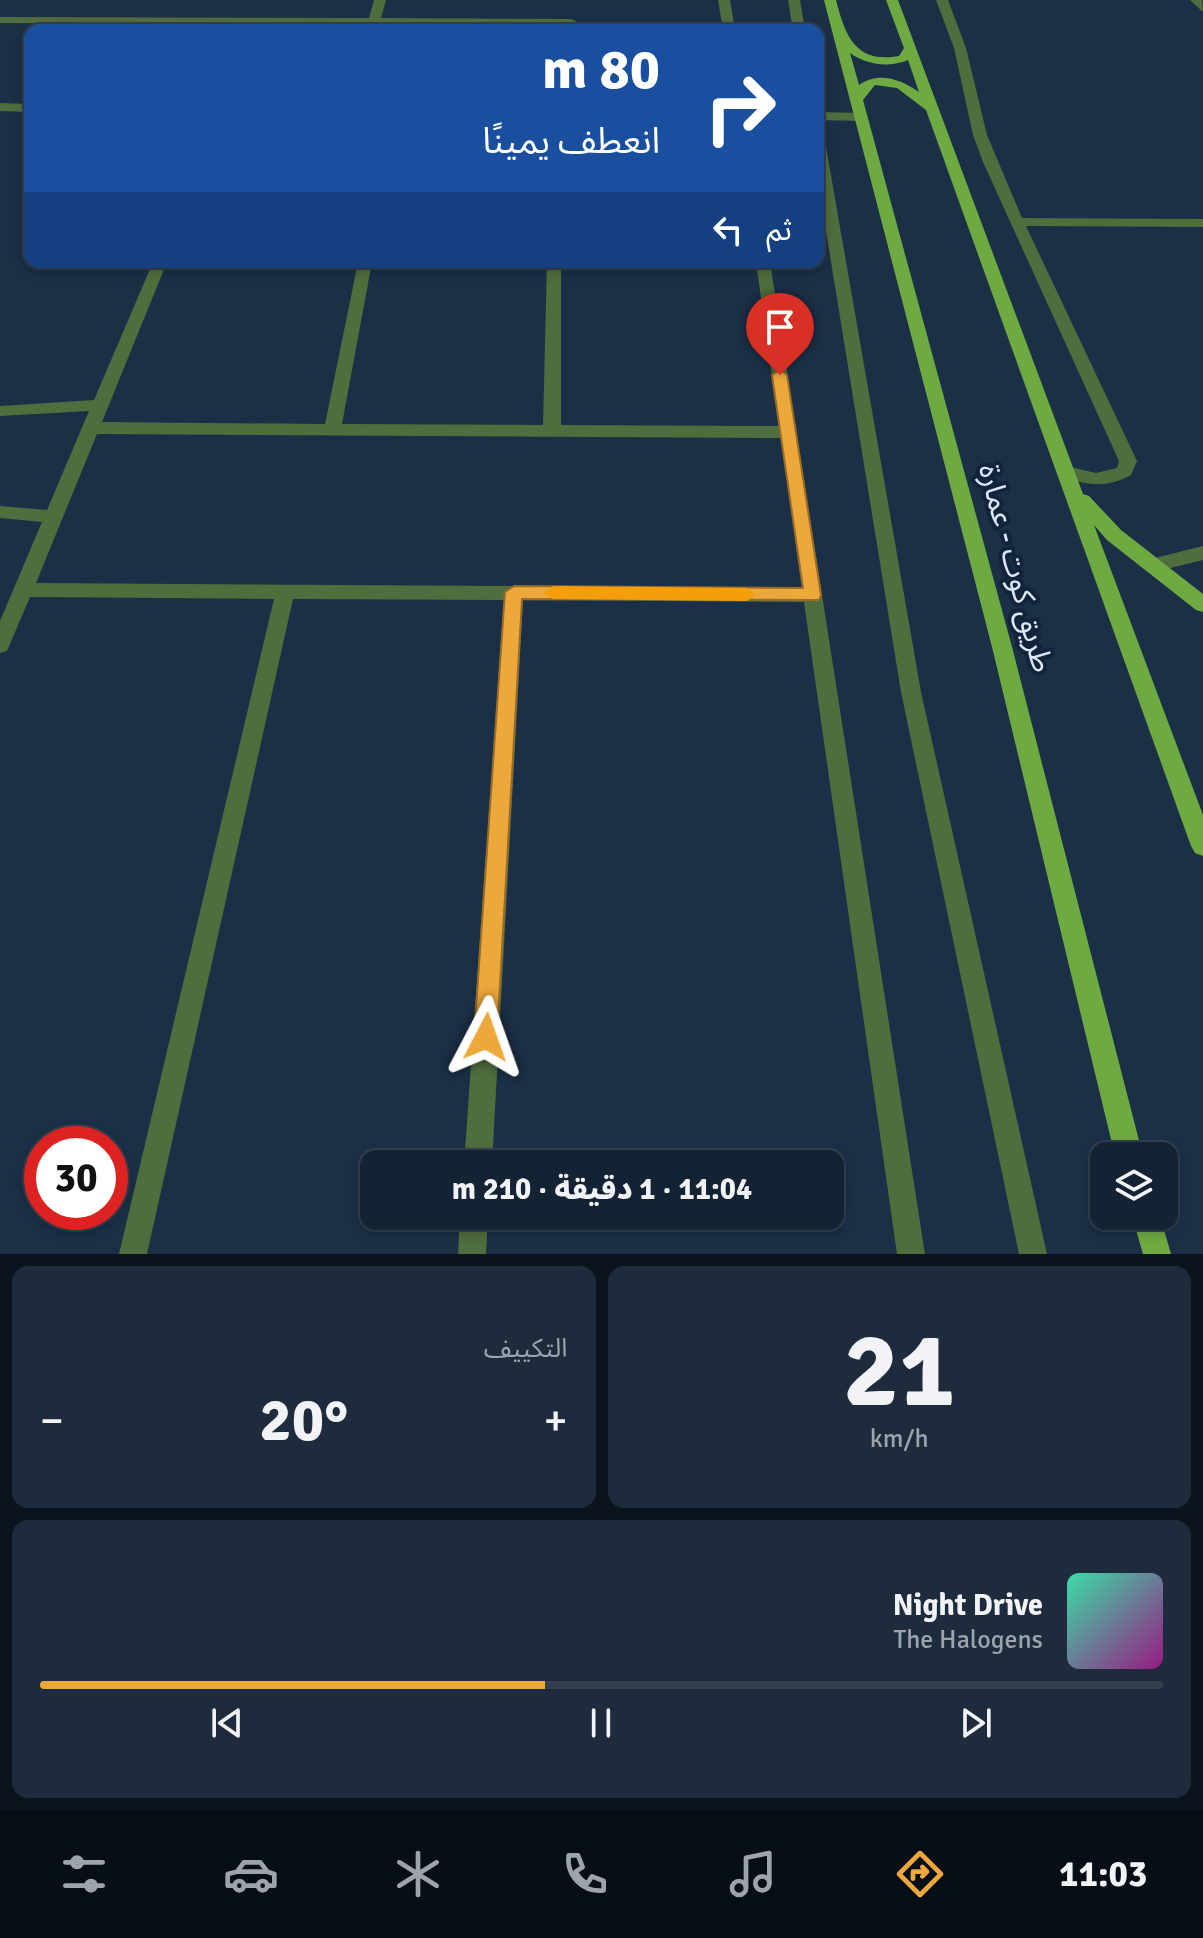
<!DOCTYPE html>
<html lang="ar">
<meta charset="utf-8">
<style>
body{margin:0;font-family:Signika,"Noto Sans Arabic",sans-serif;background:#1d2b3c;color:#f1f3f6;direction:rtl;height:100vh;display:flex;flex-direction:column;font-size:30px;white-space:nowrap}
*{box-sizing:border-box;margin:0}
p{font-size:26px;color:#9da4ac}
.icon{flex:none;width:44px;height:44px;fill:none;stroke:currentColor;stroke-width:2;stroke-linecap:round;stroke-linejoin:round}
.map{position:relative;height:1254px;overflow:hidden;direction:ltr}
.side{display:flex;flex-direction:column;gap:12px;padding:12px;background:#0b131d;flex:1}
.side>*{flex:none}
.guide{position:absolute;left:24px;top:24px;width:800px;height:244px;border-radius:16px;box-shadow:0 4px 12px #0003,0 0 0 2px #33404f;direction:rtl;background:#1a4fa0;color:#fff;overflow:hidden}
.tools{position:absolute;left:1090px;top:1142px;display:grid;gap:16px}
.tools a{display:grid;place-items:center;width:88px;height:88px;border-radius:16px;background:#142334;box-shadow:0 4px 12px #0003,0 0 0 2px #33404f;font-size:40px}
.speed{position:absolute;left:24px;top:1126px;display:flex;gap:16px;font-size:40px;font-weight:700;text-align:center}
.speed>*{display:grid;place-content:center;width:104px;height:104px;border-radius:50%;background:#142334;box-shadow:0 4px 12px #0003,0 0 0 2px #33404f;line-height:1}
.speed .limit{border:12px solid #d22;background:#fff;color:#111}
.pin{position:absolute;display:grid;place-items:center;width:68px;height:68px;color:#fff;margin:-82px -34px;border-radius:50% 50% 50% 0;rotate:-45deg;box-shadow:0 0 8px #0007}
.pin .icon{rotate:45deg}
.me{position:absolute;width:88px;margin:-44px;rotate:4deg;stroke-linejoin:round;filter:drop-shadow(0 0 6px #0008)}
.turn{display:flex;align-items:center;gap:28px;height:168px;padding:0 32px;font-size:36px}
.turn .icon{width:104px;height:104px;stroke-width:2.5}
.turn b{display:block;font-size:56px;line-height:68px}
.then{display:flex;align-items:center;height:76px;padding:0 32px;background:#0003;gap:16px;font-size:30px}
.big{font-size:60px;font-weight:800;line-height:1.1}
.side .card{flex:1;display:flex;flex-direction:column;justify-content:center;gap:12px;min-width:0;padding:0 28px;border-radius:16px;background:#1d2b3c}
.side .dial{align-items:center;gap:0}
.dial b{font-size:104px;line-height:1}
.song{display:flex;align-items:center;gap:24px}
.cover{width:96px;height:96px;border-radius:12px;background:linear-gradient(135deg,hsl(160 70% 55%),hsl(310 70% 35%))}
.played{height:8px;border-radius:4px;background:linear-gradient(90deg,#eda83c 45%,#33404f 45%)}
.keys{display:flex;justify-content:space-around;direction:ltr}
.heat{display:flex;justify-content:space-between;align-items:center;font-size:44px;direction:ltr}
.side .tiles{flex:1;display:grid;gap:12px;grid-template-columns:1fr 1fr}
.card:last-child{grid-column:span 2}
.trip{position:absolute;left:360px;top:1150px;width:484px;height:80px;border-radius:16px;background:#142334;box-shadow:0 4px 12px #0003,0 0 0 2px #33404f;font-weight:800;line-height:80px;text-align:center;direction:rtl}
.tabs{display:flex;height:128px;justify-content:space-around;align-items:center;background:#080e15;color:#9da4ac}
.tabs .icon{width:56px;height:56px}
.tabs .on{color:#eda83c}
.tabs b{font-size:36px;color:#f1f3f6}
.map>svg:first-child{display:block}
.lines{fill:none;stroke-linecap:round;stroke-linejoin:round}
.minor{fill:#4f6d3d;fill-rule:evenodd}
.major{fill:#6eaa42;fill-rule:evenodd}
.route{fill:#eda83c;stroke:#9a6d27;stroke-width:2}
.slow{fill:#f59e0b}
.labels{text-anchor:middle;stroke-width:8;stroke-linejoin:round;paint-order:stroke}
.street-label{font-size:30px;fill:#dbe7f6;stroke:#12243b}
</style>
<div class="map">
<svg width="1203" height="1254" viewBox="0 0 1203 1254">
<rect width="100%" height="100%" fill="#1b2f46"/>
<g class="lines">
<path class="minor" d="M374,0H386L381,18L571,19L577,22L571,25L0,23V17L369,18Z
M718,0H730L735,30H723Z
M788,0H800L805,30H793Z
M936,0H948L966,48L987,135L1022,218L1203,219V227L1026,226L1137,461L1131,475C1106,489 1085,485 1060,476L1057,472L1066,466L1096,473L1117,468L1119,461L983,162L973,135L954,48Z
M1190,0H1202L1203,12Z
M0,103L30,104V112L0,111Z
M818,112L861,113L867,117L861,121L818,120Z
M818,137L825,141L921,692L1047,1254H1019L901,692L818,182Z
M153,262H167L102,422L325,424L358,262H372L342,424L543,425L547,262H561V425L779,426L756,262H770L925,1254H897L804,602L523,600L492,1164H464L504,600L293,599L147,1254H119L274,599L30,597L7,651L0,653V621L42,522L0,518V506L47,510L89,411L0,416V406L94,400ZM97,434L781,438L802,588L36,583Z
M1203,546V560L1150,573L1140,566L1143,561Z
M460,1216H488L486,1254H458Z"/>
<path class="major" d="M824,0H836C845,35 855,64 899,56L904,48L886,0H898L1083,494L1089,496L1121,530L1203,594V612L1196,610L1107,540L1094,525L1203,815V856L1195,853L1191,846L926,110L897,88L875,85L863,100L1012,647L1143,1156H1115L992,647ZM850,53C867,65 889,68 908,60L919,92C901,79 878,71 859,85Z
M1132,1216H1160L1171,1254H1143Z"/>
</g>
<path class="route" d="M780,370L787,375L821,595L819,600L522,599L497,1037L494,1045L486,1049L477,1045L474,1037L505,592L514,586L803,588L772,375Z"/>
<path class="slow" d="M553,586L747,588L755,595L747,601L553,599L544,593Z"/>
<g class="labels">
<g class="street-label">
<text transform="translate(1016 568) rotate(75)" y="10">طريق كوت - عمارة</text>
</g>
</g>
</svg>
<div class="tools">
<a><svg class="icon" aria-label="layers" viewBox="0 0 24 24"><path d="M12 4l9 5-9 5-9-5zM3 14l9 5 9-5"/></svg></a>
</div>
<div class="speed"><div class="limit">30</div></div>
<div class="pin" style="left:780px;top:375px;background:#d93025"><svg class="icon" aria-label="arrive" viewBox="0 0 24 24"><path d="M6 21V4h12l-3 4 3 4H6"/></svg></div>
<svg class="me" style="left:486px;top:1037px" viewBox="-20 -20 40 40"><path d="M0-17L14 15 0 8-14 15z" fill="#eda83c" stroke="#fff" stroke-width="4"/></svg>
<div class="trip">11:04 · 1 دقيقة · 210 m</div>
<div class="guide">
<div class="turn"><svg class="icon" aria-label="right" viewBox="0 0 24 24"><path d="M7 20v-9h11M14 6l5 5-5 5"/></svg><div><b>80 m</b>انعطف يمينًا</div></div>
<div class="then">ثم<svg class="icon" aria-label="left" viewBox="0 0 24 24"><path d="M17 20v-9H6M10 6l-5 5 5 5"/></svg></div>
</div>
</div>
<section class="side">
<div class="tiles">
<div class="card dial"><b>21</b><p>km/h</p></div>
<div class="card"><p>التكييف</p>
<div class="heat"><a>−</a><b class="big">20°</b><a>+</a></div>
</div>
<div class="card">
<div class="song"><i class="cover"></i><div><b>Night Drive</b><p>The Halogens</p></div></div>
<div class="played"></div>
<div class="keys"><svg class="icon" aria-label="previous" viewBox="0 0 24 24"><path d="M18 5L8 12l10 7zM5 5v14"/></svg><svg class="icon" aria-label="pause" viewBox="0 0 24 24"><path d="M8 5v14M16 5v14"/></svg><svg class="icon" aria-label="next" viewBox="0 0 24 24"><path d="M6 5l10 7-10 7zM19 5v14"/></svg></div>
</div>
</div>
</section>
<nav class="tabs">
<b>11:03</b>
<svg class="icon on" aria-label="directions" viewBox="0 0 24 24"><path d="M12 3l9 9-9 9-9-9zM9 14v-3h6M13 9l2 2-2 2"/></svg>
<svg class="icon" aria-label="music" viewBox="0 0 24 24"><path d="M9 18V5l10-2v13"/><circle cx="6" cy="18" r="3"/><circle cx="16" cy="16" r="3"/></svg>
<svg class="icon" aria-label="phone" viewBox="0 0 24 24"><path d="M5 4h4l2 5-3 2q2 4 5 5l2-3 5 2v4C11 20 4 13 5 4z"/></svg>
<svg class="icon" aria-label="climate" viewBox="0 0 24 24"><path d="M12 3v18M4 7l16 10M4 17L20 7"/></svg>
<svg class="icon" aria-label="car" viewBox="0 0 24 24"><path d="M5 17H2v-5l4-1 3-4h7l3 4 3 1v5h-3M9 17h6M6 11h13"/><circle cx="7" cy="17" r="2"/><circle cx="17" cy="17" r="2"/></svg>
<svg class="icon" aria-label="filters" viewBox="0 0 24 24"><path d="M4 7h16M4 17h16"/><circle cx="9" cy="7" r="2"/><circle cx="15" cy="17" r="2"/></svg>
</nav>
